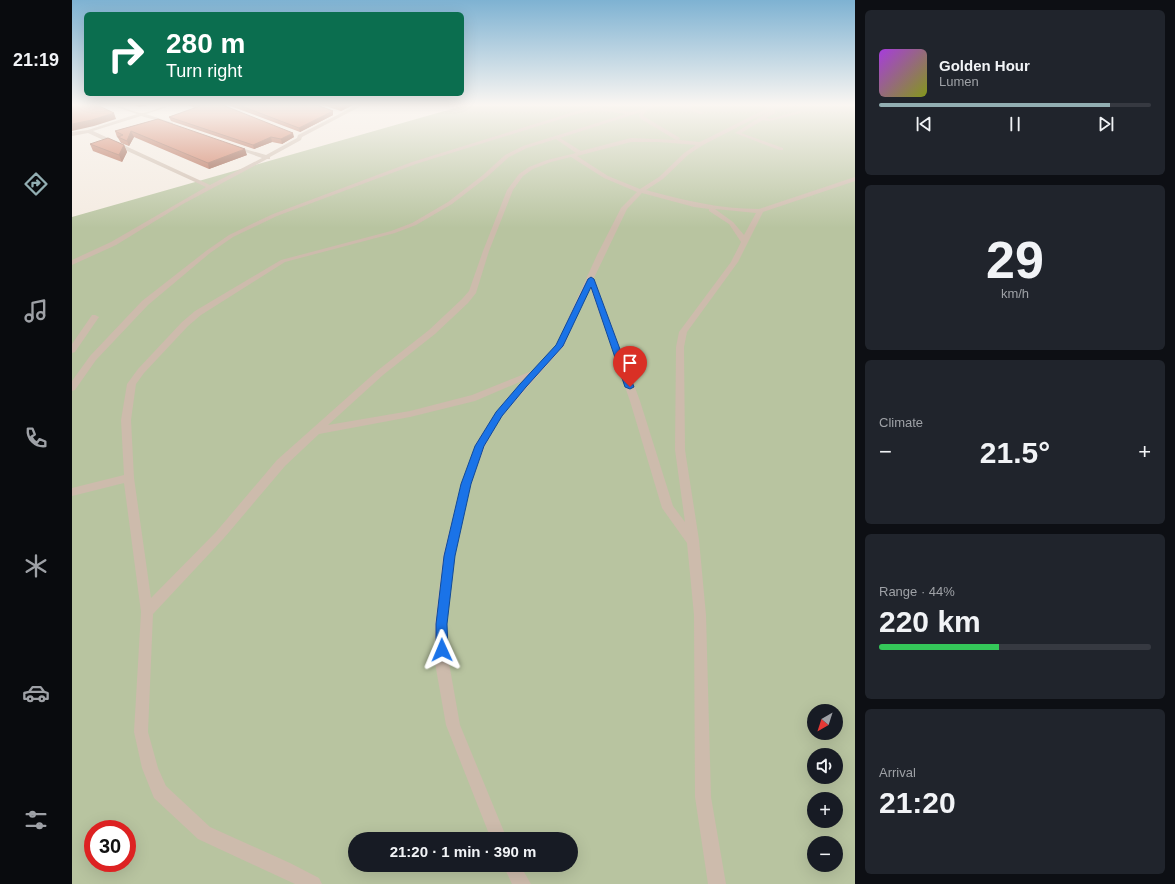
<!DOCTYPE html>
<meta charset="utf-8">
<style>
body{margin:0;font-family:Helvetica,sans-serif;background:#20242c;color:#f1f3f6;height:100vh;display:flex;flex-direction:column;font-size:15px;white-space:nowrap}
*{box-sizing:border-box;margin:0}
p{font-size:13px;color:#9ea1a6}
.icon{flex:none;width:22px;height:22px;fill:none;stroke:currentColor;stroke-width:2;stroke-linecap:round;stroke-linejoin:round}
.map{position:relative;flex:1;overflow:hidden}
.drawer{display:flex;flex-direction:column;gap:10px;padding:10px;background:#0d0f14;width:320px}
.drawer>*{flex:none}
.top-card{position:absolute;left:12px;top:12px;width:380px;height:84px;border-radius:6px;box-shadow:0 4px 16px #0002;background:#0b6e4f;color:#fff;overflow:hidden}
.needle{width:26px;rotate:219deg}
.tools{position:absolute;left:735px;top:704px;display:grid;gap:8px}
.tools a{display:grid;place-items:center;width:36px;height:36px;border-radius:50%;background:#171b24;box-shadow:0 4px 16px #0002;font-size:20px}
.speed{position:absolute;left:12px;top:820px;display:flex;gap:8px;font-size:20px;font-weight:700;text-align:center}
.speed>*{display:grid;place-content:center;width:52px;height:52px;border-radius:50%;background:#171b24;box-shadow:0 4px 16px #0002;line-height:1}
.speed .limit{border:6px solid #d22;background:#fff;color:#111}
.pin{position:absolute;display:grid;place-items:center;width:34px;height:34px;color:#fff;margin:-41px -17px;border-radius:50% 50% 50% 0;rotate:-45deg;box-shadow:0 0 4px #0007}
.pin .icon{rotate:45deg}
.me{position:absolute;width:44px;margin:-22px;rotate:359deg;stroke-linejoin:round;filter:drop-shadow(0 0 3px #0008)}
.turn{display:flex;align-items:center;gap:14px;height:84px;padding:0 16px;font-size:18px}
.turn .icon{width:52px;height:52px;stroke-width:2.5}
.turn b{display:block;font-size:28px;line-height:34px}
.big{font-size:30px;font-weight:700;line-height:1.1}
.drawer .widget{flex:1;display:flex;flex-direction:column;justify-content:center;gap:6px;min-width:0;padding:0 14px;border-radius:6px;background:#20242c}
.drawer .dial{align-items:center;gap:0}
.dial b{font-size:52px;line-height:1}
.song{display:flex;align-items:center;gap:12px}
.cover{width:48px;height:48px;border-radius:6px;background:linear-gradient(135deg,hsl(280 70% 55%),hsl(70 70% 35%))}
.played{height:4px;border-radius:2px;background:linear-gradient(90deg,#92aeb2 85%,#363941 85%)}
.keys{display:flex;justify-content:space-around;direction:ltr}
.heat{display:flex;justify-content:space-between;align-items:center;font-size:22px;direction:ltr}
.charge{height:6px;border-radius:3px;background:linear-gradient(90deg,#34c759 44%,#363941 0)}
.trip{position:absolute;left:276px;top:832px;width:230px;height:40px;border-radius:20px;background:#171b24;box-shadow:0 4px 16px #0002;font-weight:700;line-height:40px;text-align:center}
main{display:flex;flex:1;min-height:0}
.dock{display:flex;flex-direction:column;width:72px;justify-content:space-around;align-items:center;background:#090b0e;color:#9ea1a6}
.dock .icon{width:28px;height:28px}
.dock .on{color:#92aeb2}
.dock b{font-size:18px;color:#f1f3f6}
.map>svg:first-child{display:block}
.green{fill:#b8c4a0;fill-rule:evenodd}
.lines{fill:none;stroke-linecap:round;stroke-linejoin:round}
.minor{fill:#cdbbac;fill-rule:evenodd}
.wall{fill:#ac5a40}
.shaded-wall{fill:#8c4a34}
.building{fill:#c8694b;stroke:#8c4a34}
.route{fill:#1a73e8;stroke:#114b97}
</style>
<main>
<nav class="dock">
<b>21:19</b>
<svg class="icon on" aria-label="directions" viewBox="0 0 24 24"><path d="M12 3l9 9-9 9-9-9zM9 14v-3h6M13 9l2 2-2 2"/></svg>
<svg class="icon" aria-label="music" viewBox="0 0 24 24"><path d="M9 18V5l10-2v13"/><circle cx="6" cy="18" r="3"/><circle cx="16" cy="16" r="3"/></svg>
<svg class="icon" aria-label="phone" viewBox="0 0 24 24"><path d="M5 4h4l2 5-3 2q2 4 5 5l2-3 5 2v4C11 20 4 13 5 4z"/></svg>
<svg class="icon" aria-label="climate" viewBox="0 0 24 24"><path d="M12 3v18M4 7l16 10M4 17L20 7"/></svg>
<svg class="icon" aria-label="car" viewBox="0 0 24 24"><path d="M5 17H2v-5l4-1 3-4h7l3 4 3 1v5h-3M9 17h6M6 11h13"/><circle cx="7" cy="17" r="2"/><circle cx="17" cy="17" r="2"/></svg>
<svg class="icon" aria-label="filters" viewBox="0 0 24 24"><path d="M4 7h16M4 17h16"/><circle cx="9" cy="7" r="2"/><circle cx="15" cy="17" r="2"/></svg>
</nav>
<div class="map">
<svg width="783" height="884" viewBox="0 0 783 884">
<rect width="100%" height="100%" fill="#f4ebe1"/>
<path class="green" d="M397,104H783V884H0V217ZM742,711H764V733H742ZM742,755H764V777H742ZM742,799H764V821H742ZM21,829H55V863H21ZM283,839H499V865H283ZM742,843H764V865H742Z"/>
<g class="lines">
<path class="minor" d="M36,104C48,104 61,113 70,113C82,112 92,104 104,104L74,114L101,123V125L69,116L21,131L138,185L190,158L159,147V145L194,155L225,138L226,135L287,104H293L230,137L229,140L198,157V159H195L111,204L44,245L0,265V260L39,242L134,187L16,133L0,136V132L16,130L65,114Z
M584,104H592L575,110L571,115L573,117L608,138L607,140L628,142L696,108L685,104L701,107L730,104L703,109V113L694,118L698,119L727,111L729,113L698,121L691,120L669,133L711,148V150H707L663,133L699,110L631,145L616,155L591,179L574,190C611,200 648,209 687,209L783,177V181L691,212L666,262L615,332L612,347L613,450L627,540L634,615L639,797L654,884H636L623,797L622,615L615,543L590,508L558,401L518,287L492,346L430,416L413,446L399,484L383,556L375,624L377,663L388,725L435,839H419L374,725L363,663V624L371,556L389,484L404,443L424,412L450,381L403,401L338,417L247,434L213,466L152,538L81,614L76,732L86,768L94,786L138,827L218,863L247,878L250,884H223L126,839L82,798L70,768L62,732L69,612L52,483L0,496V488L52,475L49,420L55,384L66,369L110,322L123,311L209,260L319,231L340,223L376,202L411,175L433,155L451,146L554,114L524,109L508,113L344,164L205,216L161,237L138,253L76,305L24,360L3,390L0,391V381L18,356L70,301L134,251L157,235L201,214L340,162L505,111L524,107L560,112ZM569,112L567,115L569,119L604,140L559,138L509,151L488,138ZM484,139L504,153L475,160L457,167L447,174L435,190L411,251L397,291L390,299L357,330L305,371L205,460L144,532L79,598L62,478L59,420L64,384L72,373L116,326L129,315L213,262L323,233L344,225L380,204L415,177L437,157L455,148ZM559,142H587L624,145L612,153L587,177L568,189L536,176L505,156ZM499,157L532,178L565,192L549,208L525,255L484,345L460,371L400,395L338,411L256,425L311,375L363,334L396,303L404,293L417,251L441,190L451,176L461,169L479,162ZM570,193L622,207L637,209V211L657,224L669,242L659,262L607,332L604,347L603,450L613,522L601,506L568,401L522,278L555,209ZM643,209L684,213L672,235L661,222Z
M604,104H611L632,113L628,114Z
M20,315H23L27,317L3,352L0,353V344Z
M431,865H448L459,884H440Z"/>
</g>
<path class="wall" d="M60,104H79L67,107Z
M112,104H148L222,137L210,144L200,142L182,149L99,121L97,117L123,108Z
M153,104H242L261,111V115L228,132Z
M247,104H283L269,111Z
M86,119L175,155L137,169L62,137L57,146L49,143L46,138L45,137L43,131Z
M18,144L52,145L55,152L50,162L21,151Z"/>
<path class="shaded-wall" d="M66,104H79L67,107Z
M274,104H283L269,111L268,107Z
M261,111V115L228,132L227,128Z
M42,113L44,119L22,126L0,131V124Z
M59,131L62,137L57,146L55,141Z
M221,133L222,137L210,144L209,139Z
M199,137L200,142L182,149L181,145Z
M52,145L55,152L50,162L47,155Z
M173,149L175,155L137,169L136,163Z"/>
<path class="building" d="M3,104H23L42,113L20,120L0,124V105Z
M123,104H148L221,133L209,139L199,137L181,145L97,117L128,106Z
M164,104H242L261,111L227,128Z
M260,104H274L268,107Z
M86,119L173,149L136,163L59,131L55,141L46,137L51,135L43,131Z
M36,138L52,145L47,155L18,144Z"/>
<linearGradient id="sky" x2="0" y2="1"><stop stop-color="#7eb2d2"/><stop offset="0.46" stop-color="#faf6f2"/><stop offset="1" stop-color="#faf6f2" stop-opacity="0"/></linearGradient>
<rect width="783" height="228" fill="url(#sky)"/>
<path class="route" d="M519,277L522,279L562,387L558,389L553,387L519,287L491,346L454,387L430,416L412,446L399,484L383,556L375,624L376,650L374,654L370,656L366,654L364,650V624L372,556L389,484L403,446L424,412L448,384L484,345L516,279Z"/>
</svg>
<div class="tools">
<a><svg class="needle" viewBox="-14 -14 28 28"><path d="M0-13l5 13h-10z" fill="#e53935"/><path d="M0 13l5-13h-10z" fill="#9ea1a6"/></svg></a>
<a><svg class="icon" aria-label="sound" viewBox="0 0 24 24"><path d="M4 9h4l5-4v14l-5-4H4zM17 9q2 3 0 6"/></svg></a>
<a>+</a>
<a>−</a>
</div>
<div class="speed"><div class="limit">30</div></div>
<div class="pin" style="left:558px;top:387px;background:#d93025"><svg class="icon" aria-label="arrive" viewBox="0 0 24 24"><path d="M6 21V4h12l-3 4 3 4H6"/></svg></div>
<svg class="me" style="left:370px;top:650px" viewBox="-20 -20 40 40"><path d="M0-17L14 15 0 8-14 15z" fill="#1a73e8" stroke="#fff" stroke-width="4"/></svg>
<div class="trip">21:20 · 1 min · 390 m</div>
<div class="top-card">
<div class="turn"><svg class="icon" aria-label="right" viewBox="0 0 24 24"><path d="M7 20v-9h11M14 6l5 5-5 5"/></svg><div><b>280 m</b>Turn right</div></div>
</div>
</div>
<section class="drawer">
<div class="widget">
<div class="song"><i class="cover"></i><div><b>Golden Hour</b><p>Lumen</p></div></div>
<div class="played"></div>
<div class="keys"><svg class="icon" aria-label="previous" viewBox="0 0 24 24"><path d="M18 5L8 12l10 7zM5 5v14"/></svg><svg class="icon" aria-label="pause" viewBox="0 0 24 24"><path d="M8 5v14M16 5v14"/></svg><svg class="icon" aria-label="next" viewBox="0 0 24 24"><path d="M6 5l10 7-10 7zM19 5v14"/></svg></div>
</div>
<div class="widget dial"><b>29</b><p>km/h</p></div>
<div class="widget"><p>Climate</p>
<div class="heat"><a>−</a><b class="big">21.5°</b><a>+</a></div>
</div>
<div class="widget"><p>Range · 44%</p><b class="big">220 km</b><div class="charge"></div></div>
<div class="widget"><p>Arrival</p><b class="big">21:20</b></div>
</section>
</main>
